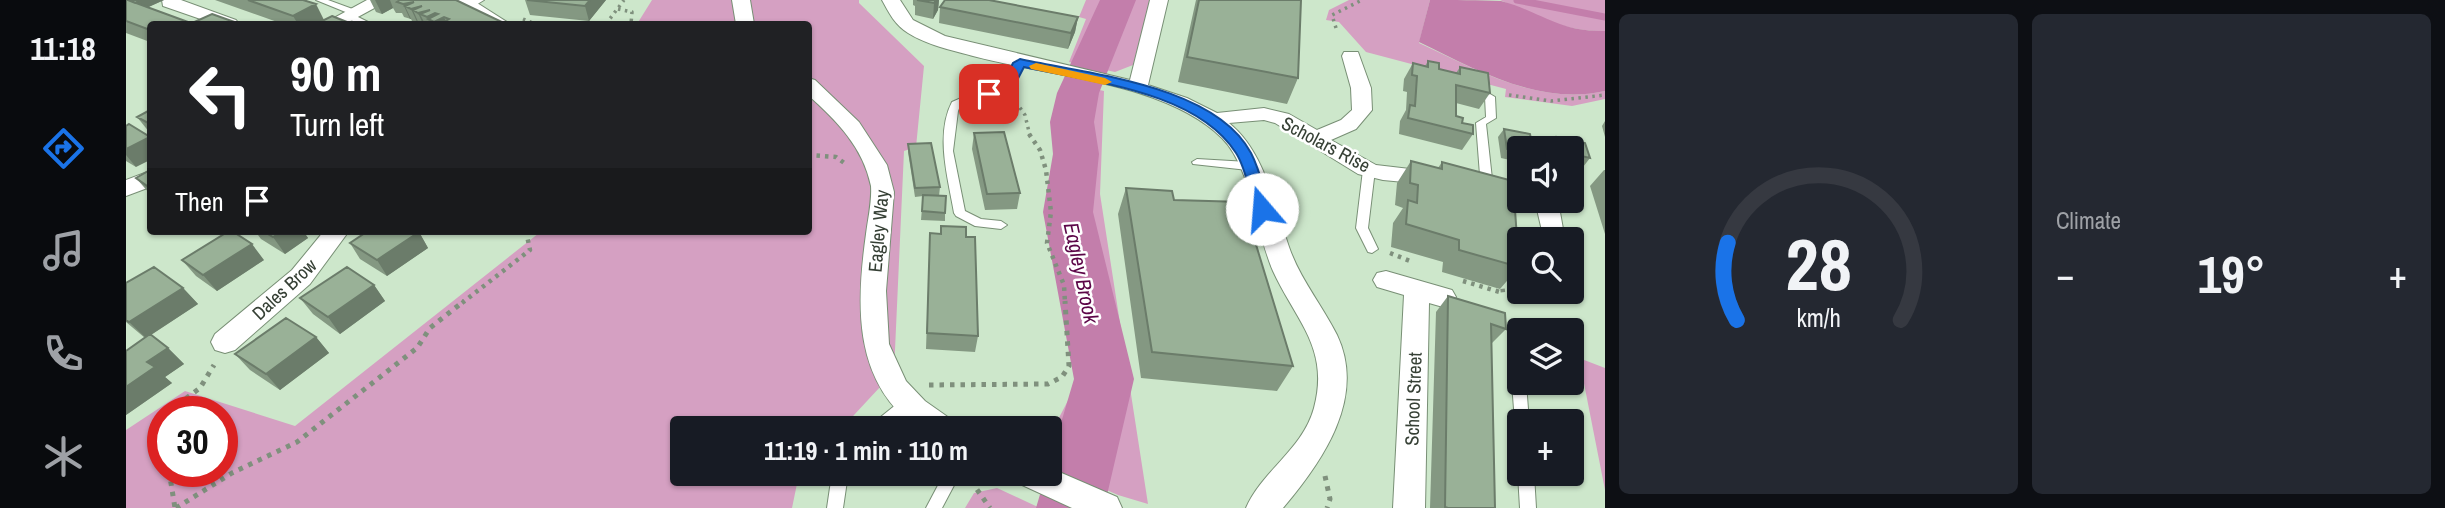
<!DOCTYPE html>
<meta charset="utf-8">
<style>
body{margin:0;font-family:"Archivo Narrow",sans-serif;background:#242831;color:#f1f3f6;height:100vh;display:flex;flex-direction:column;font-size:26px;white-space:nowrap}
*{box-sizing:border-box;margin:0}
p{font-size:23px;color:#9ea1a6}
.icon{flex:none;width:38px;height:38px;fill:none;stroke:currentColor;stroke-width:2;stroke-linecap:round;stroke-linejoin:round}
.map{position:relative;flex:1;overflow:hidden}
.side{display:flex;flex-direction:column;gap:14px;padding:14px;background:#0d0f14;width:840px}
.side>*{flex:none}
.hud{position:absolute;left:21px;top:21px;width:665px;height:214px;border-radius:7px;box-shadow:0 2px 5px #0004;background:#202124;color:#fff;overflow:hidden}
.fabs{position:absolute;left:1381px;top:136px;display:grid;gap:14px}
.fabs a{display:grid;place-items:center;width:77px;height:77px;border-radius:7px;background:#171b24;box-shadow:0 2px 5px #0004;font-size:35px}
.speed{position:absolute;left:21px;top:396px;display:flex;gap:14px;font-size:35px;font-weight:700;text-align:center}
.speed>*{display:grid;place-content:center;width:91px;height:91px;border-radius:50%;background:#171b24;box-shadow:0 2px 5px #0004;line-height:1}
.speed .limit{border:10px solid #d22;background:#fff;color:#111}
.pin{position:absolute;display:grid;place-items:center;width:60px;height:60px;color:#fff;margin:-30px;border-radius:14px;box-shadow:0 4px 10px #0006}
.me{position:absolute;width:77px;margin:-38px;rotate:342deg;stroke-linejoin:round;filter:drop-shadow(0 0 5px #0008)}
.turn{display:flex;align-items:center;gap:24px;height:147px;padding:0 28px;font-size:32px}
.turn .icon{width:91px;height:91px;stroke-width:2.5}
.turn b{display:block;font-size:49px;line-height:60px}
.then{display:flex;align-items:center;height:66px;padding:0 28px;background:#0003;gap:14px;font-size:26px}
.big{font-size:52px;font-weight:700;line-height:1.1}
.side .widget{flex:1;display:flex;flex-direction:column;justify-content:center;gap:10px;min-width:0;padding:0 24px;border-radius:10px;background:#242831}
.side .dial{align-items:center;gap:0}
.dial svg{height:182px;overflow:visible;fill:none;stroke:#363941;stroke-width:7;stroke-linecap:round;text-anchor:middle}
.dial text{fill:#f1f3f6;stroke:none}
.heat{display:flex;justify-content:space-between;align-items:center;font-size:38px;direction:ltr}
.side .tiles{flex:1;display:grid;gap:14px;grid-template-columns:repeat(2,1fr)}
.trip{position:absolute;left:544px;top:416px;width:392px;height:70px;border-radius:7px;background:#171b24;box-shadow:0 2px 5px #0004;font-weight:700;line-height:70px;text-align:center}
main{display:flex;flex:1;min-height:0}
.dock{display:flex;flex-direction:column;width:126px;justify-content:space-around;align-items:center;background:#090b0e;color:#9ea1a6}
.dock .icon{width:49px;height:49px}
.dock .active{color:#1a73e8}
.dock b{font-size:32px;color:#f1f3f6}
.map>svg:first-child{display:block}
.green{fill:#d5a0c2;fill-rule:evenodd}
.water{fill:#c37eab}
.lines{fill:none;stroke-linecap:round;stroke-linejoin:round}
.stream{stroke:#c37eab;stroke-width:7}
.river{fill:#c37eab;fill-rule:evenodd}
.lane-casing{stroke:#788f75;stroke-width:2}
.street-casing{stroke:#788f75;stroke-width:2}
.path-far2{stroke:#7f907d;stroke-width:3.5;stroke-dasharray:2.5 4.5;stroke-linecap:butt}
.path-far1{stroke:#7f907d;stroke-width:4.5;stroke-dasharray:3.5 5;stroke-linecap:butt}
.path{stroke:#7f907d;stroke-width:5;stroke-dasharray:4.5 6;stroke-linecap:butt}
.lane{fill:#fff;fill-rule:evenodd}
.street{fill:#fff;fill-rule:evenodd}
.wall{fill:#849882}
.shaded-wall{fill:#6b7c6a}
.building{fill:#99b197;stroke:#6b7c6a;stroke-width:2}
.route{fill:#1a73e8;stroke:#114b97;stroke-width:2}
.slow{fill:#f59e0b}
.labels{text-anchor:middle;stroke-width:5;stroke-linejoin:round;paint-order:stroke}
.street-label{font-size:19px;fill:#364035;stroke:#fff}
.water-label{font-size:21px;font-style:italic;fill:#5c0648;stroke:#fff}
</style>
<main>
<nav class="dock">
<b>11:18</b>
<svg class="icon active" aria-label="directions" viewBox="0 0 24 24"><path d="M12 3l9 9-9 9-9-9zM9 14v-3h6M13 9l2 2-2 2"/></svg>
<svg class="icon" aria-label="music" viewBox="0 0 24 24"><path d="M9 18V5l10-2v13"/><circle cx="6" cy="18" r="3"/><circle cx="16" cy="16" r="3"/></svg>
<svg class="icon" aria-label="phone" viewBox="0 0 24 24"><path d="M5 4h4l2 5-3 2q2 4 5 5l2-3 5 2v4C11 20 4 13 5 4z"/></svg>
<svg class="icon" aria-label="climate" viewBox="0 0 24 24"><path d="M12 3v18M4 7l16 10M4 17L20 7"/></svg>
</nav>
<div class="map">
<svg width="1479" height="508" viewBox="0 0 1479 508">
<rect width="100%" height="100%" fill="#cde7cb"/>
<path class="green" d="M526,0H733V3L798,66L790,147L778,151L768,372L715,429H556V474H673L666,508H0V430L59,391L169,426L413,233L411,231H682V24H511ZM37,411H96V471H37Z
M960,0H1024L1007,65L989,72L943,62L960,19L953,17Z
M1223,0H1304L1293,43C1351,70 1413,106 1479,91V99L1446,106L1379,97L1380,89L1240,52L1213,22L1200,20L1203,10Z
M1374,0H1479V31C1440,32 1409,16 1374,0Z
M939,82L978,91L974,194L1022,504L992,495L924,465V435L948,389L950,369L946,284L929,244L936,230L929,190L937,181Z
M1453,358L1479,368V490Z
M871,488L914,508H839L848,493Z"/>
<path class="water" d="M1304,0C1326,0 1355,0 1375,1C1416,12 1432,32 1479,31V91C1413,106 1351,70 1293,42Z"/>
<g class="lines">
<path class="stream" d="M1391,0L1479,17"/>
<path class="river" d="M974,0H1010L973,93L968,122L973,154L967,212L1008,379L978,508H910L920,474H924V460L948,379L917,212L927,154L924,122L931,93Z"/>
<defs>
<path id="lane" d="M190,0H202L232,11V15H228L246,24H235L219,18L218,16L222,13Z
M342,1H348L384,24H375L342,5Z
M894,60L899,63L883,93L849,100L834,106L832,111L827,151L839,211L855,219L875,221L881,225L875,229L849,226L830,216L828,213C822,178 809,135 826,102L842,95L876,89L889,63Z
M1364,94L1369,97L1370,118L1360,124L1367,188L1361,192L1355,188L1350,123L1360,117L1359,97Z
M1071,159L1122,162L1127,166L1122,170L1067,164L1066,162Z
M1243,166L1249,170L1242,228L1252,249L1246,253L1242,252L1230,228L1237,170Z
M1391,348L1393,349V383H1400L1403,422H1393V427L1389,422L1386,383L1387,380L1384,354L1386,350Z
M782,397L787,399L789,403L787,407L762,429H744L746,424L777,399Z
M1393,472V474H1408L1410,508H1394L1392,474Z
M706,474H722L717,508H701Z
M818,474H834L816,508H800Z"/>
<path id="street" d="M36,0H55L110,20L113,24H89L37,6Z
M241,0H263L219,24H197Z
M330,0H358L345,8Z
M606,0H624L628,24H610Z
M756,0H774L787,20L819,36L1004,80L1024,0H1042L1022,85L1061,98L1091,113L1138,108L1163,114L1191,130L1215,120L1226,110L1225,88L1216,56L1218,52H1232L1245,88L1246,110L1230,129L1205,140L1250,165L1318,173L1321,178L1318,183L1310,185L1257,180L1232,174L1149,123L1138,120L1103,123C1139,152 1148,205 1163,247C1174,279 1196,305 1211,335C1241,398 1196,462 1157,508H1120C1136,471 1177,449 1188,408C1204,348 1170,321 1147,271C1130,233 1126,168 1096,138C1039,82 922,76 847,56C825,50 801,45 782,33C769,25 763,13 756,0Z
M682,78L689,80L733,122L761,165L768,192L760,291L763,344L780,381L799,401L826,420L831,429H792C727,382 730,306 740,234C742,218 746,202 745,186C737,147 711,121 682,95Z
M24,171V187L0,196V180Z
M1355,181L1393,189V201H1402L1393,205L1347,193L1344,188L1347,183Z
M1409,201H1432L1437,229L1433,235H1417Z
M198,231H223L184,284L109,350L99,353L89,350L85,342L89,334L166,270Z
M1260,271L1326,290L1330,297L1326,304L1317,307L1303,303L1299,508H1267L1278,295L1251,287L1247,280L1251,273Z
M924,468L991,497L996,508H946L894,484L890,474H924Z"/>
</defs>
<use href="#lane" class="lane-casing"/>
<use href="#street" class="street-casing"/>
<path class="path-far2" d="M492,9L506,12L505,24
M397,19L409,24
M480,24L498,0
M1210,28L1206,15L1236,0
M1383,95L1425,101L1479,95
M890,102L899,115L904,136"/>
<path class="path-far1" d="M903,134L914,150L920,170L925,212L921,243L938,285L939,303
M682,155L710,157L721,165
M1264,253L1284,261
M1337,281L1377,293L1376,284
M336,303L404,250L400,231"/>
<path class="path" d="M803,385L922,384L936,377L943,366L939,301
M43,411L74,388L88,365
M37,416V424
M43,471L49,508
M862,474L877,480
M1199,476L1204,499L1201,508
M845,481L864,508
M50,508L106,473L171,442L291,348L304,328L338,301"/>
<use href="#lane" class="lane"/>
<use href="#street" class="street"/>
</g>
<path class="wall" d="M0,0H38L22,7L64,24H114H24V42L0,33Z
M89,0H177L198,20L189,24H157Z
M244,0H330L378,23L379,24H293L286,21L285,19L278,17L276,13H270L267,8L256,14L250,12Z
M399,0H480L463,21L404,15Z
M787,0H813L812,10L807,19L789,15V6L787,5Z
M1070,0H1175L1172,78L1161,104L1052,82Z
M814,7L952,17L949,32L942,49L813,23Z
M1302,61L1313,69L1330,73L1334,67L1364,93L1353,109L1330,103V116L1347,134L1336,150L1273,134L1274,121L1280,110L1281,92L1277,91L1278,79L1287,63L1299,66Z
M24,110V133L11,117Z
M1479,121V137L1476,126Z
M0,126L10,167L0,161Z
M1378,129L1393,149V162L1375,158L1372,137Z
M848,133L894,193L891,209L859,210L846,149Z
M1431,137L1464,158L1457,167L1446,164V149H1425V146Z
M782,144L814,187L813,196L819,213V221L795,220L797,196L789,197L782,152Z
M1285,161L1312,168L1316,162L1393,267L1374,289L1316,272L1317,262L1265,247L1267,223L1277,208L1269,205L1271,183Z
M24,170V194L10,178Z
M1478,170H1479V234L1464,186Z
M1000,188L1048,200L1167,366L1151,391L1015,378L992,214Z
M815,226L840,237L852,336L849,352L800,349L804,233L815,234Z
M129,231H177L182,238L159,254L135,239Z
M293,232L302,248L261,276L234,259L224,243Z
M56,260H138L91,291L70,276Z
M0,283L57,288L72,304L25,335L42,348L58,364L39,377L46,383L0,415V351L19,338L0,322Z
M248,285L259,301L214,334L187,314L174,298Z
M1322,296L1380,329L1365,344L1369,508H1304L1310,312Z
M190,337L203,353L154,390L124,370L109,354Z"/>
<path class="shaded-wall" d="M14,0H38L14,11L8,3Z
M249,0H264L267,8L256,14Z
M464,0H480L463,21L459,6Z
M805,0H813L812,10L807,19L808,3Z
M288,2L309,13L312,20L318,17L321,24H310L308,22L302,19L304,24L301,17L294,14L299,24H297L292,13L287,10L293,24H292L285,9L279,6L285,19H284L277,4Z
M190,4L198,20L189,24H172L167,16Z
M952,17L949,32L942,49L945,33Z
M24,137V160L10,167L0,155V149Z
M157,231H177L182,238L159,254L147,237Z
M315,231H323L317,235Z
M293,232L302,248L261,276L251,260Z
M126,244L138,260L91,291L77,275Z
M248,285L259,301L214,334L202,317Z
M57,288L72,304L20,338L3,322Z
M190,337L203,353L154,390L140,374Z
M42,348L58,364L39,377L46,383L0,415V387L21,362Z"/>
<path class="building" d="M0,0H2L62,22L56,24H24V30L0,21Z
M2,0H14L9,3Z
M122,0H177L190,4L167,16Z
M274,0H330L378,23L376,24H332L327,22L323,24H315L323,19L318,17L308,22L302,19L312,14L309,13L301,17L294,14L304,10L292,13L287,10L296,6L285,9L279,6L288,2L277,4L271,2Z
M401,0H464L459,6Z
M791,0H810L808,3Z
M819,0H863L952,17L945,33L814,7Z
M1073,0H1175L1172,78L1061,57Z
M86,14L114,24H64Z
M206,16L226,24H190Z
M1302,61L1313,63V69L1334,74V67L1362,73L1364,93L1330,85V116L1337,118L1336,123L1347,125V134L1282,118L1284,105L1289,106L1291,76L1286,75L1287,63L1302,67Z
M24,110V124L11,117Z
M3,124L24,137L0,149V126Z
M1378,129L1404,134L1407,149H1393V152L1381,149Z
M878,132L894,193L861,194L848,133Z
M1431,137L1459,143L1464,158L1446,154V149H1435Z
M805,143L814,187L789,188L782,144Z
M1285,161L1316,169V162L1387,181L1393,267L1333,250V240L1280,224L1282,200L1291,203L1292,185L1284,183Z
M24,170V188L10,178Z
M1000,188L1046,191L1048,200L1117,202L1167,366L1026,352Z
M797,195L820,196L819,213L796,211Z
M815,226L840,227V237H849L852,336L801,333L804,233L815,234Z
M103,231H106L126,244L77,275L56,260Z
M137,231H157L147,237Z
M242,231H291L293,232L251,260L224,243Z
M28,267L57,288L3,322L0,320V283Z
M221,267L248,285L202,317L174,298Z
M1322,296L1379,313L1380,329L1365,324L1369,508H1322L1319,507Z
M160,318L190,337L140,374L109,354Z
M24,334L42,348L21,362L29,367L0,387V351Z"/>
<path class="route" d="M894,59C962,74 1089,85 1125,153C1134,170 1138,191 1144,209L1142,213H1131L1129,209C1123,192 1120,168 1110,153C1070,91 965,82 898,67L884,94L859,97V91L875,88L887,63Z"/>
<path class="slow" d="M910,63L979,78L986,82L979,85L905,69L903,66Z"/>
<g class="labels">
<g class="street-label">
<text transform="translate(1200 144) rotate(28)" y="7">Scholars Rise</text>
<text transform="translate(752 231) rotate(-85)" y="7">Eagley Way</text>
<text transform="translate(158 289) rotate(-43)" y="7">Dales Brow</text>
<text transform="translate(1287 399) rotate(-88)" y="7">School Street</text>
</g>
<g class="water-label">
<text transform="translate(955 273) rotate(78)" y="7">Eagley Brook</text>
</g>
</g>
</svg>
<div class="fabs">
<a><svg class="icon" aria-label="sound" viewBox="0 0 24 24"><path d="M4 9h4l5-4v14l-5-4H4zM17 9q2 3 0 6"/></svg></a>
<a><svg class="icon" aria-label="search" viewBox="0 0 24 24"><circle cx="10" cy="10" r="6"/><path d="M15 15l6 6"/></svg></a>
<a><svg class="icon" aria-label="layers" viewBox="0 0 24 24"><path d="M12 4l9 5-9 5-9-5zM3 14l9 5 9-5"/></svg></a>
<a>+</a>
</div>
<div class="speed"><div class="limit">30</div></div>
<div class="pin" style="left:863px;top:94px;background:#d93025"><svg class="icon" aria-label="arrive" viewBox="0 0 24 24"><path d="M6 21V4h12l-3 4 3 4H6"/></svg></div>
<svg class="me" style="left:1136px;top:209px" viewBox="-20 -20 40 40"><circle r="19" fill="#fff"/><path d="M0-13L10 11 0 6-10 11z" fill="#1a73e8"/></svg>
<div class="trip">11:19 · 1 min · 110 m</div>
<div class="hud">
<div class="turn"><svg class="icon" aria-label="left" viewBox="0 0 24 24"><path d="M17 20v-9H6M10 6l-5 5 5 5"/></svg><div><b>90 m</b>Turn left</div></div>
<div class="then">Then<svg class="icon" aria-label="arrive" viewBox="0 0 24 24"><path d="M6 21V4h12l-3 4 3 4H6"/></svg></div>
</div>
</div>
<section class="side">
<div class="tiles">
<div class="widget dial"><svg viewBox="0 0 100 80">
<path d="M14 69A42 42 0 1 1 86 69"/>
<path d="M14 69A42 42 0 0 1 10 35" stroke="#1a73e8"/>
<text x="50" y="56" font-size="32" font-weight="700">28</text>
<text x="50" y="72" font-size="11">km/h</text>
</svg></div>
<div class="widget"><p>Climate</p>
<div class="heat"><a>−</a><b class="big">19°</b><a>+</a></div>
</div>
</div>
</section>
</main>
